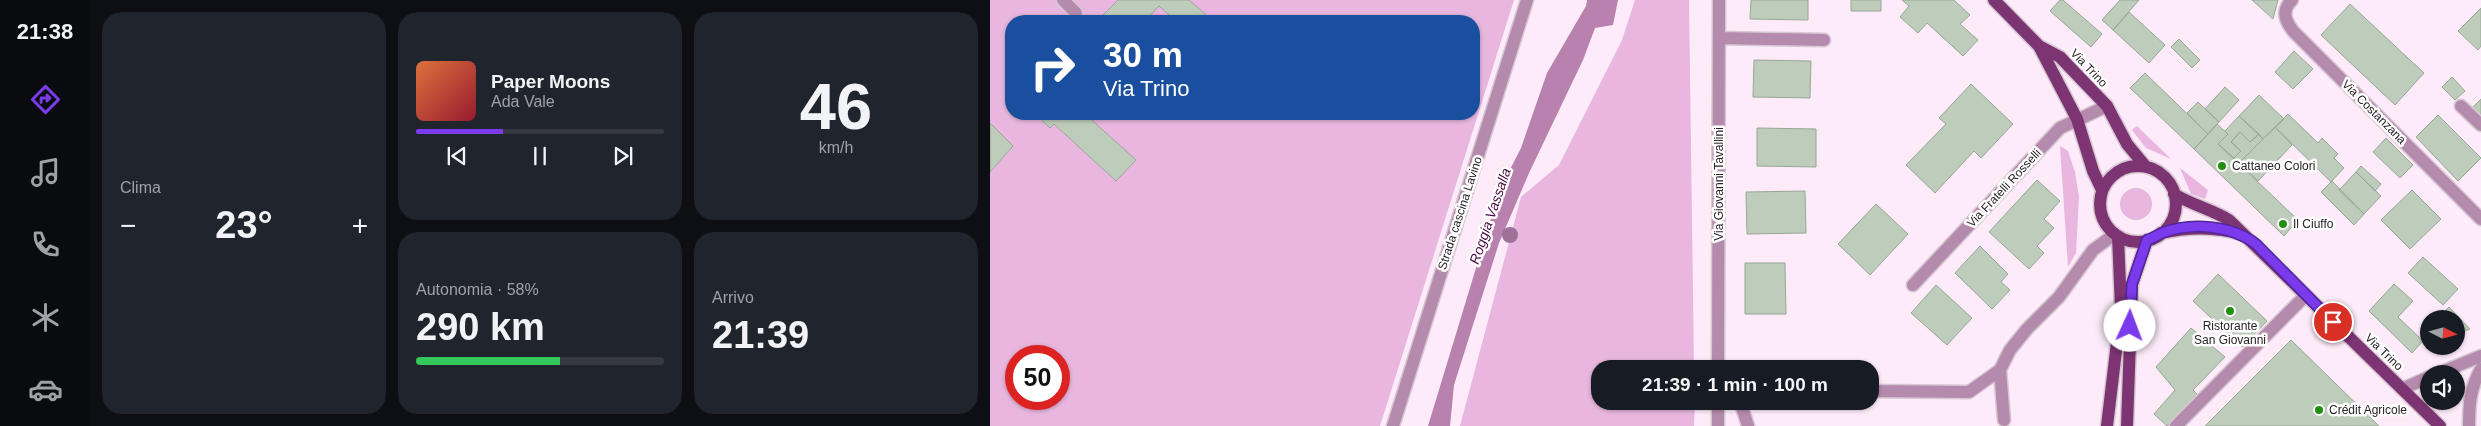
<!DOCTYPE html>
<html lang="it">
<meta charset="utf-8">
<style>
body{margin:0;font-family:Arial,sans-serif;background:#20242c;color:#f1f3f6;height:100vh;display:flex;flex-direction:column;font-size:19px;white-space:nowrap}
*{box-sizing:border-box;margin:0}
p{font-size:16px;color:#9ea1a6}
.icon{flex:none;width:28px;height:28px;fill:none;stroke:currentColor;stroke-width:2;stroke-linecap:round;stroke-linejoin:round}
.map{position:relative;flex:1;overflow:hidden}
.details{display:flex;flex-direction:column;gap:12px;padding:12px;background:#0d0f14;width:900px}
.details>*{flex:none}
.hud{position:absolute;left:15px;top:15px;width:475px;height:105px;border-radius:20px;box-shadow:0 1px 4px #0004;background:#1a4fa0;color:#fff;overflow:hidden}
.needle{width:32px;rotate:96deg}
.buttons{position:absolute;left:1430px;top:310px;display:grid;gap:10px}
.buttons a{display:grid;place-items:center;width:45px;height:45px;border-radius:50%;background:#171b24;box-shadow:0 1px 4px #0004;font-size:25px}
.speed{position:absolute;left:15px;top:345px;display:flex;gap:10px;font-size:25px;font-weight:700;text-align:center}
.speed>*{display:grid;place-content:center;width:65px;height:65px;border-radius:50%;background:#171b24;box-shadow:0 1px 4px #0004;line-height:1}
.speed .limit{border:8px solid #d22;background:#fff;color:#111}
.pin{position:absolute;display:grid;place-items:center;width:42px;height:42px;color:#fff;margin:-21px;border:2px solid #fff;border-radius:50%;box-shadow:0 1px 5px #0007}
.me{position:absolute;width:55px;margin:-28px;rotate:2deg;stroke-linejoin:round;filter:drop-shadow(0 0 4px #0008)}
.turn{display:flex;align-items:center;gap:18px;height:105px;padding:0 15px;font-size:22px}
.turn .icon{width:65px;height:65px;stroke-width:2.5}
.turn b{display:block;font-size:35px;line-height:42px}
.big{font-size:38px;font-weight:700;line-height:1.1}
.details .widget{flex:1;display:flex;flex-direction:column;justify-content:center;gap:8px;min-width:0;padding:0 18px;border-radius:20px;background:#20242c}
.details .dial{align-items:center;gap:0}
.dial b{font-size:65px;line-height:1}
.song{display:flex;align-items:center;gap:15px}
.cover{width:60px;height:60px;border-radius:8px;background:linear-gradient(135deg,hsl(20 70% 55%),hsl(350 70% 35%))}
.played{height:5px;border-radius:2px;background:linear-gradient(90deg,#7c3aed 35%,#363941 35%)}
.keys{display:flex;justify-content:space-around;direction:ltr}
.heat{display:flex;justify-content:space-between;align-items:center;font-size:28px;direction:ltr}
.charge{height:8px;border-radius:4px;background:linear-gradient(90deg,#34c759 58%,#363941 0)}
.details .tiles{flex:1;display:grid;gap:12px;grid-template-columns:repeat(3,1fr)}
.widget:first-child{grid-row:span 2}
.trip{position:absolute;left:601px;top:360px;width:288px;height:50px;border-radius:20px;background:#171b24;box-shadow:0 1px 4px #0004;font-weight:700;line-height:50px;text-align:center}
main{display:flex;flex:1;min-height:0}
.tabs{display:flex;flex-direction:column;width:90px;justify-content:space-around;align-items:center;background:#090b0e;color:#9ea1a6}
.tabs .icon{width:35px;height:35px}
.tabs .on{color:#7c3aed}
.tabs b{font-size:22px;color:#f1f3f6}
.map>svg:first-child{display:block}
.green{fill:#e8b6de;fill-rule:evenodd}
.water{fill:#b881ae}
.building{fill:#beccbb;stroke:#98a696}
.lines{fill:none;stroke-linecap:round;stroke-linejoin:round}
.minor-casing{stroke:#d7c7d3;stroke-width:15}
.major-casing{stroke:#d7c7d3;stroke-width:15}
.minor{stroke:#b58bad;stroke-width:12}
.major{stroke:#7d3473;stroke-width:12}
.tree{fill:#9f7199}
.route-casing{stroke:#51269a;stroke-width:12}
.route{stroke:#7c3aed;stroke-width:9}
.poi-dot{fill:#228e12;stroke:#fff;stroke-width:2}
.labels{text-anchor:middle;stroke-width:5;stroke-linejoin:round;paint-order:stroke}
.street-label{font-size:12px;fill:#2a2328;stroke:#fff}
.poi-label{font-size:12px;fill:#2a2328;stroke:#fff;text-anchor:start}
.water-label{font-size:14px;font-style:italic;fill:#490443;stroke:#fff}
</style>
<main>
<nav class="tabs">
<b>21:38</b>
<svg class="icon on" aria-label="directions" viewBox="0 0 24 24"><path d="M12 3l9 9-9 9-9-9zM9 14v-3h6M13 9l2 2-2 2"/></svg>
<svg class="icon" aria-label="music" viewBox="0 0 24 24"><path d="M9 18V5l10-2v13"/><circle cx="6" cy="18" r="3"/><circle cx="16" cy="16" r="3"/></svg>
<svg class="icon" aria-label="phone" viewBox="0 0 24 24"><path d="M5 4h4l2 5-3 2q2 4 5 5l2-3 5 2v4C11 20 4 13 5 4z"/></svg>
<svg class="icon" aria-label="climate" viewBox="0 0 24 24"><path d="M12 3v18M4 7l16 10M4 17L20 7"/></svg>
<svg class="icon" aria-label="car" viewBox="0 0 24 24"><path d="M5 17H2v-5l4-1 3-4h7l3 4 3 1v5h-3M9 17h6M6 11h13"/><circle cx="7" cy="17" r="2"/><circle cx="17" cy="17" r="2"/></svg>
</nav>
<section class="details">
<div class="tiles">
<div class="widget"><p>Clima</p>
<div class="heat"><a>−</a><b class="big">23°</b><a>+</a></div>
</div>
<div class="widget">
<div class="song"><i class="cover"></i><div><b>Paper Moons</b><p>Ada Vale</p></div></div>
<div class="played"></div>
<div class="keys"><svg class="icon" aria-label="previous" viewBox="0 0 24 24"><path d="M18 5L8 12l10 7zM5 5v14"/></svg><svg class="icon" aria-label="pause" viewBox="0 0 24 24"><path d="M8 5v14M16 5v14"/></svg><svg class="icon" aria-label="next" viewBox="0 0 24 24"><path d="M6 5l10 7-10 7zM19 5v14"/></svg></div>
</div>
<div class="widget dial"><b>46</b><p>km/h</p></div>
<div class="widget"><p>Autonomia · 58%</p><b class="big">290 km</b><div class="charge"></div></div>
<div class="widget"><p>Arrivo</p><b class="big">21:39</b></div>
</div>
</section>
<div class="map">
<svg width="1491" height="426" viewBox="0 0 1491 426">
<rect width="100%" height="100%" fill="#fdebf9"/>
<path class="green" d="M0,0H128L107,21H21V114H45L60,128L64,124L126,181L146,160L95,114H484V21H223L199,0H524L390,426H0V172L23,146L0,123ZM26,356H69V399H26Z
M645,0H699L704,369H610V401H705L704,426H470L531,197L569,165L632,40Z
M169,6L186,21H155Z
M1147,126L1181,159L1156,148L1142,130Z
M1070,146L1078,151L1085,172L1089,197L1086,253L1078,267Z
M1190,168L1218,190L1215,199L1201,194Z
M1130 204a16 16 0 1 1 32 0a16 16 0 1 1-32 0Z"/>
<path class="water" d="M597,0H628L623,25L605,28L593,60L539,173L509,243L464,385L460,426H438L510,189L531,148L557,73L596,6Z"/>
<path class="building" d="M128,0H199L223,21H186L169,6L155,21H107Z
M761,0H818V20L760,19Z
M861,0H891V11H861Z
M912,0H964L980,15L970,24L988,40L973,56L937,23L928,33L910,17L919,6Z
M1070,0H1073L1112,34L1101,47L1060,11Z
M1130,0H1149L1123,30L1112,20Z
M1262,0H1288L1283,19Z
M1360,4L1434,73L1405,105L1331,35Z
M1491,8V46L1488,50L1468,31Z
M1139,12L1175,45L1159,63L1123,30Z
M1189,39L1210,60L1202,68L1181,47Z
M1304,51L1323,69L1303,89L1285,72Z
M764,60L821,61L820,98L763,97Z
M1155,73L1218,134L1204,149L1140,88Z
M1462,77L1475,91L1465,100L1452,87Z
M981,84L1023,124L991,158L984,151L945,193L916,165L956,124L949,118Z
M1235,87L1249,100L1229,122L1215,109Z
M1269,95L1294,119L1273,139L1249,116Z
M1491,99V117L1482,108Z
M1208,102L1229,122L1218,134L1197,113Z
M45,114H95L146,160L126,181L64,124L60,128Z
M1298,114L1328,143L1332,138L1348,154L1344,158L1354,168L1341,182L1285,127Z
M1448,115L1491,158L1468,181L1426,137Z
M1249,116L1269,134L1260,142L1250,132L1241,142L1251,151L1244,158L1228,144L1238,134L1235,131Z
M0,123L23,146L0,172Z
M1227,124L1238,134L1228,144L1308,220L1294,236L1204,149Z
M1285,127L1302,145L1268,181L1249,163Z
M767,128L826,129V167L767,166Z
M1250,132L1260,142L1269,134L1273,139L1249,163L1244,158L1251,151L1241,142Z
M1396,138L1423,165L1410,178L1383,152Z
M1371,166L1391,184L1385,191L1366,172Z
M1366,172L1391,196L1374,214L1349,190Z
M1047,180L1070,201L1054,219L1064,228L1047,246L1054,253L1039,269L999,232Z
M1342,181L1374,214L1364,225L1331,192Z
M1422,190L1451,219L1420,249L1391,220Z
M815,191L816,233L757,234L756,192Z
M886,204L918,234L880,275L848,244Z
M990,246L1018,274L1011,282L1020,290L1002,309L965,273Z
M1433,257L1468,289L1453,305L1418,273Z
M755,263H795L796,314H755Z
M1228,274L1277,321L1252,347L1203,301Z
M1404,284L1423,301L1408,317L1433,341L1422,353L1379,311Z
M946,285L982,318L957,345L921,313Z
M1459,307L1480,329L1466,334V319H1447Z
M1201,328L1235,357L1203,390L1208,395L1177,426L1164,414L1185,390L1166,367Z
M1301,340L1389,426H1215Z"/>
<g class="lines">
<defs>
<path id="minor" d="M73,0L86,13
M1302,0C1291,11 1295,20 1303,31L1491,219
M729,38L834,40
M1471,106L1491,125
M923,285L1070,128L1117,106
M728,369L729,0
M1010,370L1014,420
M1447,374L1491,356
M1412,389L1439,377
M880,391L979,392L1010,370L1020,350L1037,329L1069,297L1103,250L1125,234
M750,401L758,426
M403,426L537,0
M728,426V401
M1186,426L1316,295
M1479,426C1479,405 1480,388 1491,369"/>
<path id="major" d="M1004,0L1049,46L1087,119L1103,171L1112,190
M1049,46L1070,57L1117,106L1137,144L1156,167
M1110 204a38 38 0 1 1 76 0a38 38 0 1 1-76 0Z
M1184,194C1202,205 1221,209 1239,220L1450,426
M1171,233C1200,227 1224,227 1253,234
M1117,426L1131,309L1128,236
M1137,426L1142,284L1157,240"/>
</defs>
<use href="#minor" class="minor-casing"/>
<use href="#major" class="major-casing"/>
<use href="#minor" class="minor"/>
<use href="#major" class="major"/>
</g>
<circle class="tree" cx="520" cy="235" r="8"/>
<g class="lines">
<defs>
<path id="route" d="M1140,326L1142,284L1157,240C1163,238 1167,235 1172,233C1201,222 1241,225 1266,244L1343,322"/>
</defs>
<use href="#route" class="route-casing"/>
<use href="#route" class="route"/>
</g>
<g class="poi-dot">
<circle cx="1232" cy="166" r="5"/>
<circle cx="1293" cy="224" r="5"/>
<circle cx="1240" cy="311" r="5"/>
<circle cx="1329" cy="410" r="5"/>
</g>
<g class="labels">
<g class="street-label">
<text transform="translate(1099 68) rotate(46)" y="4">Via Trino</text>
<text transform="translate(1384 112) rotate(45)" y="4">Via Costanzana</text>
<text transform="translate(729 184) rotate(-90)" y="4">Via Giovanni Tavallini</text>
<text transform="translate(1014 188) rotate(-47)" y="4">Via Fratelli Rosselli</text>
<text transform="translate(470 213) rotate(-72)" y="4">Strada cascina Lavino</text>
<text transform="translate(1394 352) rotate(44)" y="4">Via Trino</text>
</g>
<g class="poi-label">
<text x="1242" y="170">Cattaneo Colori</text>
<text x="1303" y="228">Il Ciuffo</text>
<text x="1240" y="330" text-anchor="middle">Ristorante<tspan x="1240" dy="14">San Giovanni</tspan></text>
<text x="1339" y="414">Crédit Agricole</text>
</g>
<g class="water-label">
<text transform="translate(500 216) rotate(-71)" y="5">Roggia Vassalla</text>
</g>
</g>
</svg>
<div class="buttons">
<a><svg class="needle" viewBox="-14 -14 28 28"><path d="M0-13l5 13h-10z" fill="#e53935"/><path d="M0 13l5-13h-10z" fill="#9ea1a6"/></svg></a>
<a><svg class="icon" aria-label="sound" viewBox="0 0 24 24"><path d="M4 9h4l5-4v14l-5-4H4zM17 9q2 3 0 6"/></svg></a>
</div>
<div class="speed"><div class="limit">50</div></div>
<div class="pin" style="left:1343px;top:322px;background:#d93025"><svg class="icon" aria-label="arrive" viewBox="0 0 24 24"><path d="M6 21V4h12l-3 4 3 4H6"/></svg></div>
<svg class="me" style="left:1140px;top:326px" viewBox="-20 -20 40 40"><circle r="19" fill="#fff"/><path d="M0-13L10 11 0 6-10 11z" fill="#7c3aed"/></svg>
<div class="trip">21:39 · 1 min · 100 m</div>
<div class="hud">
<div class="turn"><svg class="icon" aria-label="right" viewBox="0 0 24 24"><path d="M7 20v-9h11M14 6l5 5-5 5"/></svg><div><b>30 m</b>Via Trino</div></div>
</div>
</div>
</main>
